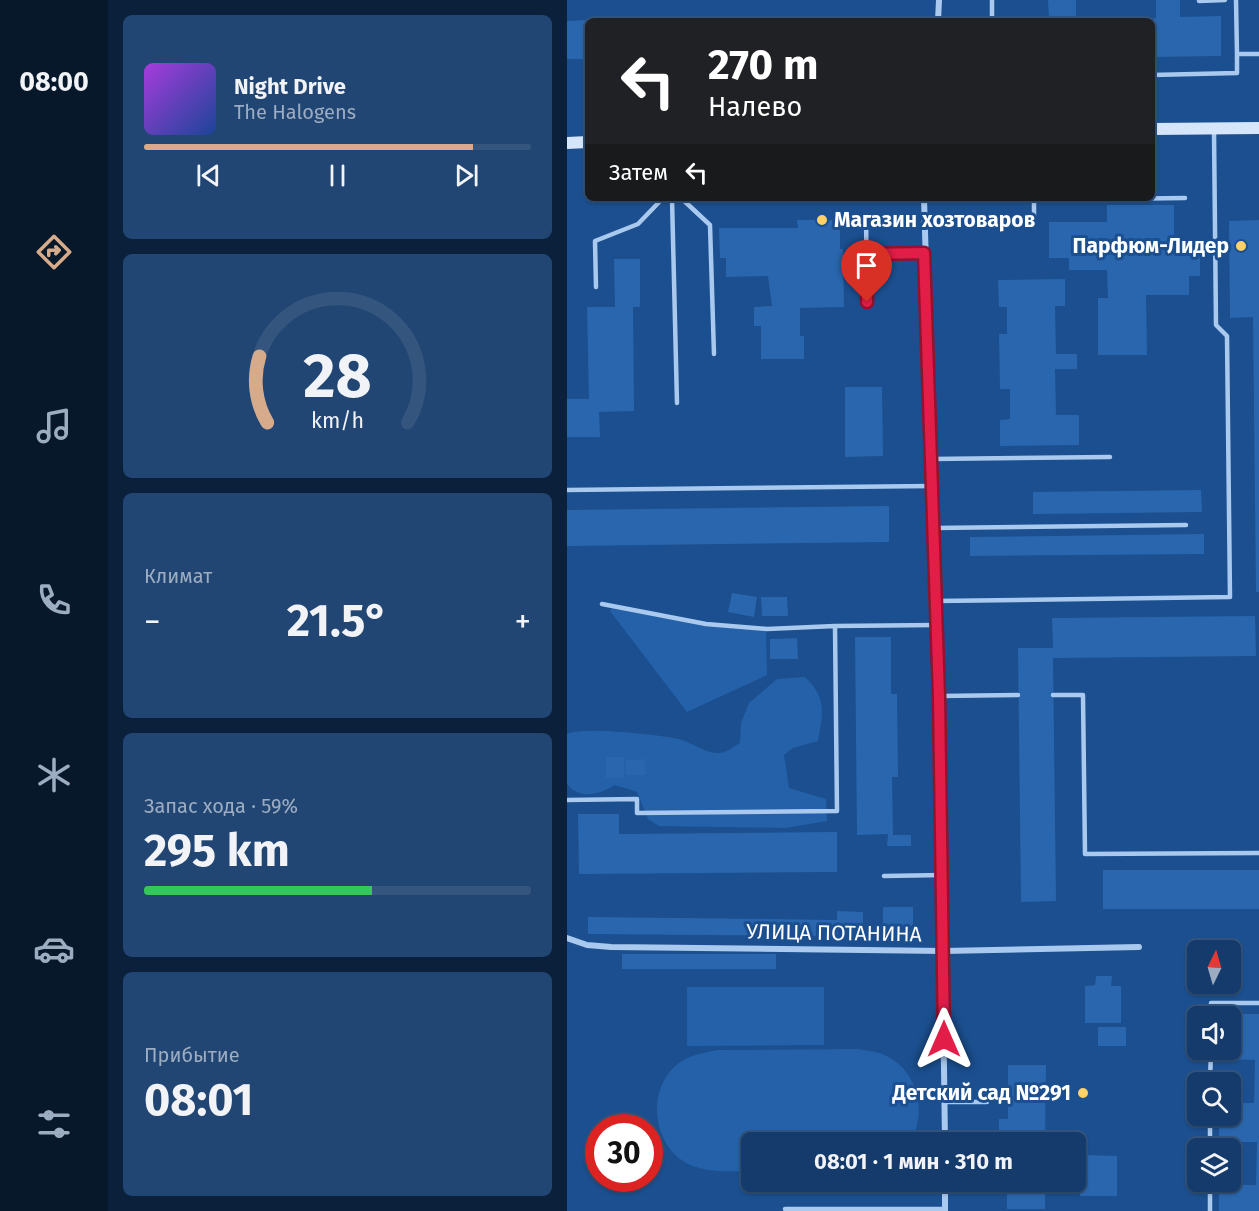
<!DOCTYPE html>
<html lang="ru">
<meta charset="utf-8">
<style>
body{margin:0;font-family:"Fira Sans",sans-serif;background:#214673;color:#f1f3f6;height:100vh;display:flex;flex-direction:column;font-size:22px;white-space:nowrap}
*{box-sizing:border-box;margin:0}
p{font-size:20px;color:#9dadc1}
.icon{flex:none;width:33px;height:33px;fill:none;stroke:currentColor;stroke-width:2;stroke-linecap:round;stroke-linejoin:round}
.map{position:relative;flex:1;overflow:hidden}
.sheet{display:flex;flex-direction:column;gap:15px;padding:15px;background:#0b203b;width:459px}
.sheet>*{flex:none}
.banner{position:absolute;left:18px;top:18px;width:570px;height:183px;border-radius:9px;box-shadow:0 2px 4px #0004,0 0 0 2px #33557e;background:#202124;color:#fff;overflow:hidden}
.needle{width:39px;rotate:5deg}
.controls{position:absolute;left:620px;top:940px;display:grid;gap:12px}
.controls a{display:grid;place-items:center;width:54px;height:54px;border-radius:9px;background:#143b6b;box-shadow:0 2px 4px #0004,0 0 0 2px #33557e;font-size:30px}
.speed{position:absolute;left:18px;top:1114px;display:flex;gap:12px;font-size:30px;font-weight:700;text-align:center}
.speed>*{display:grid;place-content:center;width:78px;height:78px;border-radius:50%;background:#143b6b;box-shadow:0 2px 4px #0004,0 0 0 2px #33557e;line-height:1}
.speed .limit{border:9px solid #d22;background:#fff;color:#111}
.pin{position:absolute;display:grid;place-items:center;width:51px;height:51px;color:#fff;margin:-62px -26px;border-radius:50% 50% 50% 0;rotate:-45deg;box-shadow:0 0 6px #0007}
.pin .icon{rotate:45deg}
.me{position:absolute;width:66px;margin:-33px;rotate:0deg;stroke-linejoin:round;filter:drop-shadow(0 0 4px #0008)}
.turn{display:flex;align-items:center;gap:21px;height:126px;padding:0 24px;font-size:27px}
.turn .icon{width:78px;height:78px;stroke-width:2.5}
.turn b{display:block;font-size:42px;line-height:51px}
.then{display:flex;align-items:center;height:57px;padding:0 24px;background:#0003;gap:12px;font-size:22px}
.big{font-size:45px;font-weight:700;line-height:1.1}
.sheet .widget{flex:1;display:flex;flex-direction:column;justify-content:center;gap:9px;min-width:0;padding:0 21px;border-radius:9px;background:#214673}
.sheet .dial{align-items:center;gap:0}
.dial svg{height:156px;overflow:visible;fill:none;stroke:#33557e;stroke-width:7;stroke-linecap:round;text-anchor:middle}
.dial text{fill:#f1f3f6;stroke:none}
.song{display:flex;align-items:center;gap:18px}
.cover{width:72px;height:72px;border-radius:9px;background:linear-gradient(135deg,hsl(280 70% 55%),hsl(220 70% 35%))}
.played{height:6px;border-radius:3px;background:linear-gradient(90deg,#d6ab8b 85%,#33557e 85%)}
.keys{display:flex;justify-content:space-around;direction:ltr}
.heat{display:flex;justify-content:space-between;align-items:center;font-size:33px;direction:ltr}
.charge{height:9px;border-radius:4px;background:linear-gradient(90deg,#34c759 59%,#33557e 0)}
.trip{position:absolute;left:174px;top:1132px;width:345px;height:60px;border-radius:9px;background:#143b6b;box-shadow:0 2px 4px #0004,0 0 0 2px #33557e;font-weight:700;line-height:60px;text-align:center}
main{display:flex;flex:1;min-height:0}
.dock{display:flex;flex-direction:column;width:108px;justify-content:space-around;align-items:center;background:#08182b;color:#9dadc1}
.dock .icon{width:42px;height:42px}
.dock .current{color:#d6ab8b}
.dock b{font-size:27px;color:#f1f3f6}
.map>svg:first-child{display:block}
.green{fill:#2461a8}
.building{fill:#2a66ad}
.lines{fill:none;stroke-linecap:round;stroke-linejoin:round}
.service{stroke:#a9c9ee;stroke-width:4.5}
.minor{stroke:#a9c9ee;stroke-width:6}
.secondary{stroke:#d6e6fa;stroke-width:12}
.route-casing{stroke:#92132f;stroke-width:15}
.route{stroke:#e11d48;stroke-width:10}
.poi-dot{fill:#ffd166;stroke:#1b4f8f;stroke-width:2}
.labels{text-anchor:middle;stroke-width:6;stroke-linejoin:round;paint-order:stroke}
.poi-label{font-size:21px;font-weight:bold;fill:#fff;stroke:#1b4f8f;text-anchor:end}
.street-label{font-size:21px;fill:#fff;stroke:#1b4f8f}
</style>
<main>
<nav class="dock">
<b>08:00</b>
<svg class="icon current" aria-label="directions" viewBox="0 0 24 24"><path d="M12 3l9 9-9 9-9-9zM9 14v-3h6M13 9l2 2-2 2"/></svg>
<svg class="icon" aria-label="music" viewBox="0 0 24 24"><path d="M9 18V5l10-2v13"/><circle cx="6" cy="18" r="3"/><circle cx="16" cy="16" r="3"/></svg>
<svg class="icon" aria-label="phone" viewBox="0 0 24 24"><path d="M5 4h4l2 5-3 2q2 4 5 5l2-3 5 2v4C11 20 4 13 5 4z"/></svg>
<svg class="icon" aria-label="climate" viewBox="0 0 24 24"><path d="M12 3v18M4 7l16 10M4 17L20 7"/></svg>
<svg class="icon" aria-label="car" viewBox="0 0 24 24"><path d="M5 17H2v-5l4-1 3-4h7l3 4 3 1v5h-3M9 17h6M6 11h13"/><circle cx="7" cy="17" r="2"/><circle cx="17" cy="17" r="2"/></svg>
<svg class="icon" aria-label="filters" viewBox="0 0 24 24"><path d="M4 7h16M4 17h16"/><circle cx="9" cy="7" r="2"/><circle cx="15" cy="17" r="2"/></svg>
</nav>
<section class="sheet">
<div class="widget">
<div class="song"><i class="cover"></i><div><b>Night Drive</b><p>The Halogens</p></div></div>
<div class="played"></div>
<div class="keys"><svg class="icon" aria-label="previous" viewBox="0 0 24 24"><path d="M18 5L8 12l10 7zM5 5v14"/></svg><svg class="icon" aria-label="pause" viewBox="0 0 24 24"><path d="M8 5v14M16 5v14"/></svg><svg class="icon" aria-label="next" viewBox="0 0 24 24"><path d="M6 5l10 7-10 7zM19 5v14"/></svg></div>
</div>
<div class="widget dial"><svg viewBox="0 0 100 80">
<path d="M14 69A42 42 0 1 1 86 69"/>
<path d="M14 69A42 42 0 0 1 10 35" stroke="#d6ab8b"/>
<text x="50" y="56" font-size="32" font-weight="700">28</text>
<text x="50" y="72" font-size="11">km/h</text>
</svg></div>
<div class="widget"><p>Климат</p>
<div class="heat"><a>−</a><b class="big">21.5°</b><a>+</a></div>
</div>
<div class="widget"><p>Запас хода · 59%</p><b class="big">295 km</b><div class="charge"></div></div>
<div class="widget"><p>Прибытие</p><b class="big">08:01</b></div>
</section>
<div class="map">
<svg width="692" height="1211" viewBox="0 0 692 1211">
<rect width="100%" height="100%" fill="#1b4f8f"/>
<path class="green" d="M45,608L199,631L200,675L120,712L43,611Z
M238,677C260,698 256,713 251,741L226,748L217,755L222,788L259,799L260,821L219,828L92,826L81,819L70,792L48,785C33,794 13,801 0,784V734C15,726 93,735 112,739C125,742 138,754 152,753C159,753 167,746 173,743L174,723L182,703L210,679Z
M120,987H257V1045L120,1046Z
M292,1049C300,1051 308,1051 315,1054C351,1068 362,1113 342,1143H184V1171C166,1171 147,1173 129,1167C88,1155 77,1096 107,1067C119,1056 134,1053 150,1050Z"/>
<path class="building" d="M481,0H509V21H469L482,19Z
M589,0H613V17L654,16V56L585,57V21H519L589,18Z
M291,16V21H101V19Z
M21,20V59H0V21Z
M540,205H607V242H633V276H622V295H579L580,355H531V298H541L540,270H502V258H482V222H540Z
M230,220H273V249H276L277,307L233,308V336H237V359H194V326H187V307L205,306L201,276L159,277V258H153L152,228H231Z
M692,220V592H689L686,317L663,318L662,221Z
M47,259H73V307H66L67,411L32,412L33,437H0V399H22L20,307H48Z
M498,279V306H488L489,354H510V369H488L489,415H512V445L433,446V420L443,419V389H433L432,334H440V307H432L431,280Z
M278,387H315L316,456L278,457Z
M634,490L635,512L466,514V492Z
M322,506V542L0,546V510Z
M637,534V554L403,556V537Z
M165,593L190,597L187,617L161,612Z
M194,597H220L221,616H195Z
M688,616L689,656L486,658L489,901L454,902L451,648H486L485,618Z
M288,637H324V694H330L331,777H325L326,835H344V846H320L321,834L290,835Z
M230,638L231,659H203V639Z
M39,757H57V778H39Z
M78,759V775H59V760Z
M11,814H52V834L270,832V872L12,874Z
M536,870H692V909H536Z
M316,907H346V926H316Z
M270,911L296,912V928H271V936L21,934V917L270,920Z
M55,954H209V969H55Z
M529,976H545L544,986H554V1023H518V986L528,985Z
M653,1014H692V1211H652V1185H689L690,1142H652V1116H663V1103H687L688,1060L652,1059V1050H663V1017H653Z
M531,1027H559V1046H531Z
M441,1065H479L478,1143H432V1119H441Z
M513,1155L550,1156V1196H513V1176H508V1161H513Z
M440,1182H478V1209H440Z"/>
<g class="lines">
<path class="service" d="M425,0V21
M669,0L670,54
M632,1L658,0
M585,75L670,73V54H692
M105,198L110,403
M114,198L143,225L147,354
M299,216L300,301
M356,223L467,222V200L618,198
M300,254L357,253
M29,287L28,241L71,224L96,198
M364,459L543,457
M0,490L365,486
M366,528L619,525
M369,601L663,597L660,336L649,325L647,131
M35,604L139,624L200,629L268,626
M486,695H516L518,854L692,853
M372,696L451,695
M0,800L70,799V813L270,811L268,626L370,625
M317,876L376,875
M644,1017V1003H692
M643,1083L644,1050
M377,1102H420
M643,1149V1116
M218,1209H378
M643,1211V1182"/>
<path class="minor" d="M371,21L372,0
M357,198L372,696L378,1143
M0,938L20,945L44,947L377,951L572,947
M378,1182V1211"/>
<path class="secondary" d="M585,129L692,128
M0,143L21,142"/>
</g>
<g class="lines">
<defs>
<path id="route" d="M300,302V254L357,253L372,696L377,1039"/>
</defs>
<use href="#route" class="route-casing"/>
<use href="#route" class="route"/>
</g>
<g class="poi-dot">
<circle cx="255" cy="220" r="6"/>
<circle cx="674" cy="246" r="6"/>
<circle cx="516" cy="1093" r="6"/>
</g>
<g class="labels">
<g class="poi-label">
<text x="267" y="227" text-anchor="start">Магазин хозтоваров</text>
<text x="662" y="253">Парфюм-Лидер</text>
<text x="504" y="1100">Детский сад №291</text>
</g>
<g class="street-label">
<text transform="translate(267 933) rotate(1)" y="7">УЛИЦА ПОТАНИНА</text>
</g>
</g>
</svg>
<div class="controls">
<a><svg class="needle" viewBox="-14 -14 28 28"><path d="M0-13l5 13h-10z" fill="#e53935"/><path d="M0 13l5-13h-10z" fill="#9dadc1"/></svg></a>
<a><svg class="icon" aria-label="sound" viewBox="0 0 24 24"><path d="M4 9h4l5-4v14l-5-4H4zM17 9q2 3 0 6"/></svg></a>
<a><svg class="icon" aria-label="search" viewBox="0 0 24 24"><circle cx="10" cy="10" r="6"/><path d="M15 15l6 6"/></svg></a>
<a><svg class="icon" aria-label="layers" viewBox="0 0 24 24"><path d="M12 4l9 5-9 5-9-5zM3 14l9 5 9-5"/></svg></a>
</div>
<div class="speed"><div class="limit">30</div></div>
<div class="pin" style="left:300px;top:302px;background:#d93025"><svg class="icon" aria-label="arrive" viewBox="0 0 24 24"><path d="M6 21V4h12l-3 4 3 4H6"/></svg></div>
<svg class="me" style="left:377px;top:1039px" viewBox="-20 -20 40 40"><path d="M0-17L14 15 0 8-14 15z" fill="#e11d48" stroke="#fff" stroke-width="4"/></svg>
<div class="trip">08:01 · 1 мин · 310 m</div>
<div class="banner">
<div class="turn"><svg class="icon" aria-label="left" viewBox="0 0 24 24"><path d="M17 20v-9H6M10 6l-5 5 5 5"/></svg><div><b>270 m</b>Налево</div></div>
<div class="then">Затем<svg class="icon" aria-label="left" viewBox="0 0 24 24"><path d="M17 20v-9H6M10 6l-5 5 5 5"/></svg></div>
</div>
</div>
</main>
